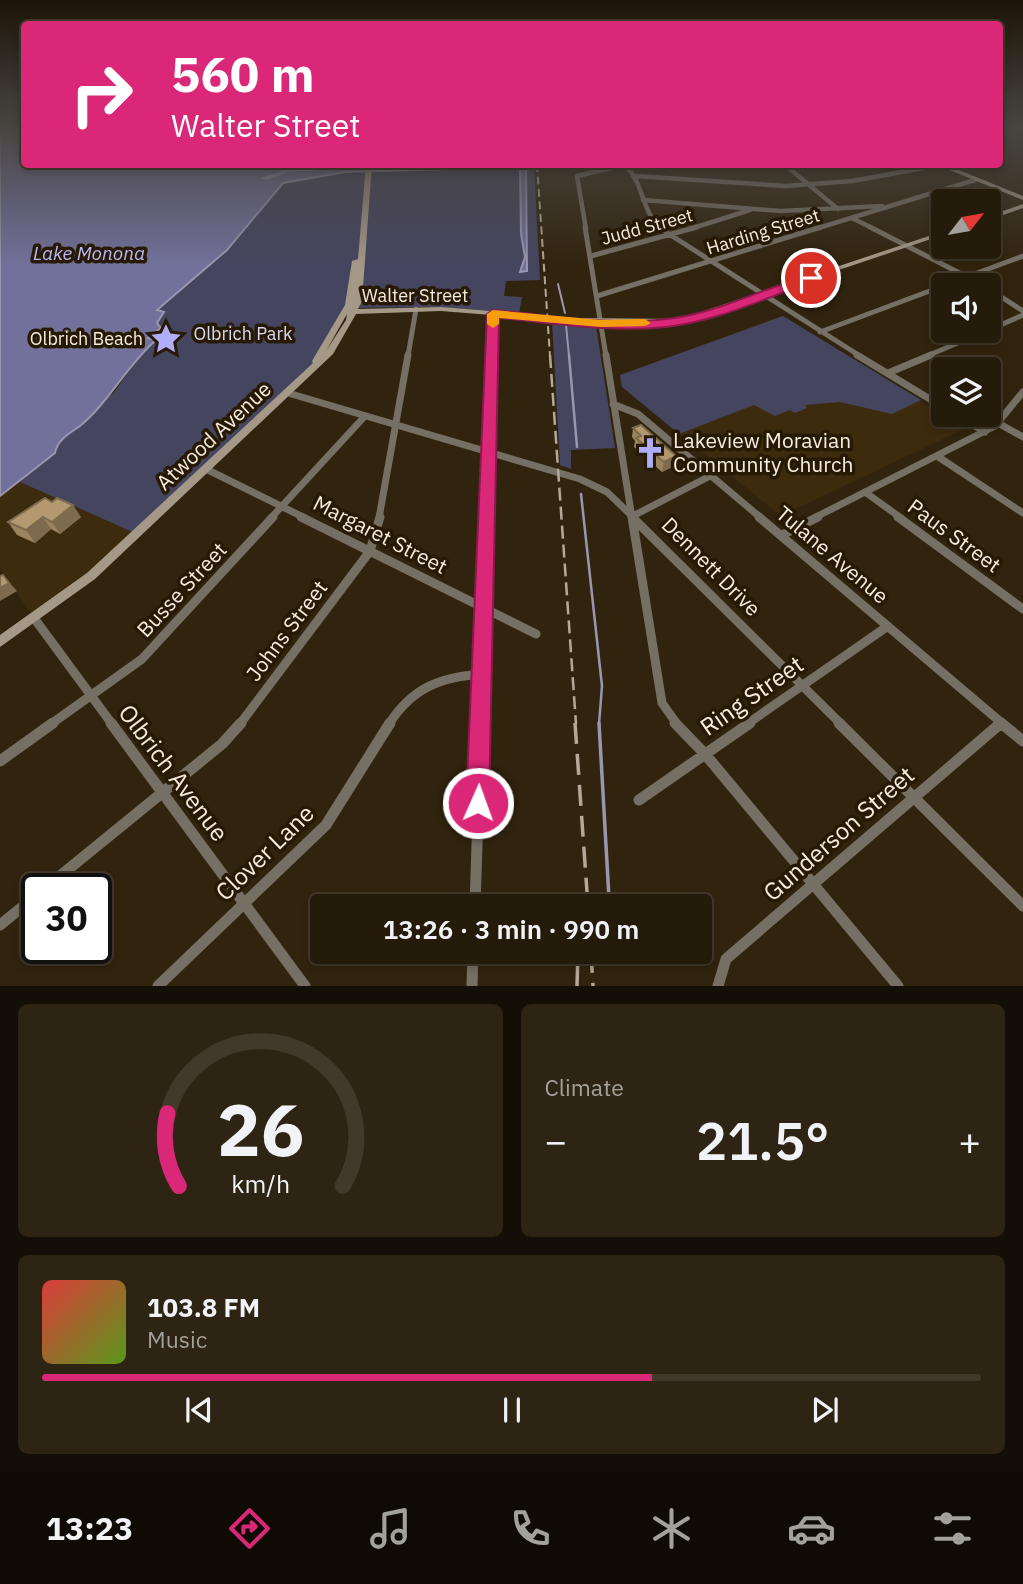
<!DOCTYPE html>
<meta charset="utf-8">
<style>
body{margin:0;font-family:"IBM Plex Sans",sans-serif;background:#2d2413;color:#f1f3f6;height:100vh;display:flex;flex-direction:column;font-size:26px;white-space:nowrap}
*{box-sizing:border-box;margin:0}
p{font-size:23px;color:#a3a19c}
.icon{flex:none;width:38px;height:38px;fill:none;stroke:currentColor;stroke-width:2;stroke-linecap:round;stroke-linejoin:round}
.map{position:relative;height:986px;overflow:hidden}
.panel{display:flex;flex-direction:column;gap:18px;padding:18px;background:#140f06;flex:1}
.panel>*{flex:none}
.hud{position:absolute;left:21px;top:21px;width:982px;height:147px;border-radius:7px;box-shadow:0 4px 10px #0003,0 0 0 2px #42392b;background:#db2777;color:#fff;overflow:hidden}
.needle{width:46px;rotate:59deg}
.buttons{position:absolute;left:931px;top:189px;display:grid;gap:14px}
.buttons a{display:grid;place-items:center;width:70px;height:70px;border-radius:7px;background:#251b0a;box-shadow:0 4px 10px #0003,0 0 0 2px #42392b;font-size:35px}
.speed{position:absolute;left:21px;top:873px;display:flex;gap:14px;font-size:35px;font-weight:700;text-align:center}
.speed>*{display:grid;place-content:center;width:91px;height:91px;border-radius:50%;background:#251b0a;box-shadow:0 4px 10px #0003,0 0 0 2px #42392b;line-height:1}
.speed .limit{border:4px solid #111;border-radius:10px;background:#fff;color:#111}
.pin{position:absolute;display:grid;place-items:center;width:60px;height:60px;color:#fff;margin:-30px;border:4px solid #fff;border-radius:50%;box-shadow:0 2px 7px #0007}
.me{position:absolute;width:77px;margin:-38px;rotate:2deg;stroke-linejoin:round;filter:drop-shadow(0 0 5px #0008)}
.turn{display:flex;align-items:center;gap:24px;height:147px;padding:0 35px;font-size:32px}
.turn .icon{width:91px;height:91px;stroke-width:2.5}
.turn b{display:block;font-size:49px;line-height:60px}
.big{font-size:52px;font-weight:600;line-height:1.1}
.panel .widget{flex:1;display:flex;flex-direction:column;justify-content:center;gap:10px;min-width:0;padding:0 24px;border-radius:10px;background:#2d2413}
.panel .dial{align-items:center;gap:0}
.dial svg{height:182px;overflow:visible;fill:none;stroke:#42392b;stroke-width:7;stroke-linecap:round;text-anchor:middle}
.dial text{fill:#f1f3f6;stroke:none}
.song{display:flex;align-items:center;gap:21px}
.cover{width:84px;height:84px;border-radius:10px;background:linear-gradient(135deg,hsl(0 70% 55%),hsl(90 70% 35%))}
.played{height:7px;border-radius:4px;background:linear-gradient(90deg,#db2777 65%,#42392b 65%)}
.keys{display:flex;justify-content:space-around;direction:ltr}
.heat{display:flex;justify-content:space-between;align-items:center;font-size:38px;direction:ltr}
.panel .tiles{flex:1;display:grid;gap:18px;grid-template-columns:1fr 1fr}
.widget:last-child{grid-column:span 2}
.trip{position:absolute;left:310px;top:894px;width:402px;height:70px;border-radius:7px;background:#251b0a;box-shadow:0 4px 10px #0003,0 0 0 2px #42392b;font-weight:600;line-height:70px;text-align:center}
.tab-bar{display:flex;height:112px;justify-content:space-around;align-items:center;background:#0f0b04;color:#a3a19c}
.tab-bar .icon{width:49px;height:49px}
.tab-bar .current{color:#db2777}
.tab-bar b{font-size:32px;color:#f1f3f6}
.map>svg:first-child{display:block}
.built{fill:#3d2b0e}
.green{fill:#464560}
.water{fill:#72719b;stroke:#9a96b0;stroke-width:2}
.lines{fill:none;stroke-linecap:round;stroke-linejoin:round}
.stream-far2{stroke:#9a96b0;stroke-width:2}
.stream-far1{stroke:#9a96b0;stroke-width:2.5}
.stream{stroke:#9a96b0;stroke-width:3.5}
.street-far4{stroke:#766f64;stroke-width:4.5}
.street-far3{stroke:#766f64;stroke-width:5}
.street-far2{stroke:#766f64;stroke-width:7}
.street-far1{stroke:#766f64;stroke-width:9}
.street{stroke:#766f64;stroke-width:11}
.secondary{fill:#a49887;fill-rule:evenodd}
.rail-far2{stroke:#b4a999;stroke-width:2;stroke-dasharray:8 4.5;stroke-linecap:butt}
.rail-far1{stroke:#b4a999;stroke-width:2.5;stroke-dasharray:13 6;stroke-linecap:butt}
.rail{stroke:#b4a999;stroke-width:3.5;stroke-dasharray:21 10;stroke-linecap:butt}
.wall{fill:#9b8460}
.shaded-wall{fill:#7e6b4e}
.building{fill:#b49970;stroke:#7e6b4e;stroke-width:2}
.route{fill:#db2777;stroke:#8e194d;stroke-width:2}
.slow{fill:#f59e0b}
.labels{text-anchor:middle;stroke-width:7;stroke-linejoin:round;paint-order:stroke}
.far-street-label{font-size:18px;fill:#f6ede0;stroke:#271a05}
.far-park-label{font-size:18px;fill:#d9d9f4;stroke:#271a05}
.far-poi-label{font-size:18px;fill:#f6ede0;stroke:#271a05;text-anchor:end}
.far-water-label{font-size:19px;font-style:italic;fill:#bab7fb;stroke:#271a05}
.street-label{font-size:21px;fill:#f6ede0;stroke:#271a05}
.poi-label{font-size:21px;fill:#f6ede0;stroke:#271a05;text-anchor:start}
.near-street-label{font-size:24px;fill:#f6ede0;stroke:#271a05}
</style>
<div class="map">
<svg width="1023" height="986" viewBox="0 0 1023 986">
<rect width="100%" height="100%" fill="#31240e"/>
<path class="built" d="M782,316L943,415L966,428L781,516L622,387L620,375Z
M20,482L137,534L34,618L0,568V496Z"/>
<path class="green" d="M288,164L534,165L540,280L506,281L504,296L522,297L519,313L437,307L344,308L316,364L137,534L20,482L54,453L55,447L68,434L115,391L141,354L155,341L148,338L157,323L156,311L227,250L259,213L267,179L263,178L288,170Z
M783,316L921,400L892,414L840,402L805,405L807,408L795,413L790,410L775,416L754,405L679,434L622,387L620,375Z
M552,321L596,326L615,448L571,450V469L560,465Z"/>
<path class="water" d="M0,128H24V164L289,166L288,170L264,178L267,179L289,171L400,164L602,165L547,169L526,168L527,271L520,272L525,257L521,234L520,167L345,172L283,183L227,250L157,310L164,312L157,323L161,328L148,338L156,340C127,365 110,401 80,426C70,433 57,440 55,453L0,496Z"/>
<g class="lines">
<path class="stream-far2" d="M558,284L565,313
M566,325L569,356"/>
<path class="stream-far1" d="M569,355L577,447
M581,494L602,686L599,724"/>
<path class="stream" d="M599,723L609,898"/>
<path class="street-far4" d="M784,164L838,209
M625,165C644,183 641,211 661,229
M636,176L786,186L852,181L940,165
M643,200L781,211L882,206
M852,218L874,229
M586,229L577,176L629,164
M690,229L750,210
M815,229L975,180"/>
<path class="street-far3" d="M585,227L606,356
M658,227L860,356
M870,227L983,285
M591,256L697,227
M945,285L1023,256
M989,289L1023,311
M597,296L821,227
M989,330L1023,315
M820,332L943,286
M408,356L416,309
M492,356L493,314
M927,356L986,331"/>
<path class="street-far2" d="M606,355L632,518
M857,355L943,407
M888,373L931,355
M288,393L580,479L607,492L634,518
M613,404L638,414L761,518
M956,415L985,432
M998,423L1023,437
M937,456L1023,513
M206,469L305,518
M865,492L901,518
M633,516L710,476
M271,518L365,416
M379,518L408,355
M487,518L492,355
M814,518L995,426L1023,392"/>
<path class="street-far1" d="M301,517L536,634
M632,517L662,703L677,724
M632,517L841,724
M759,517L1003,724
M898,517L1023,609
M782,535L818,517
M34,618L112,724
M51,724L142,659L273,517
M240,724L370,551L380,517
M389,724C412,688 440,677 482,674
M481,724L487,517
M747,724L888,626"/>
<path class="street" d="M111,723L305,986
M675,723L705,754L898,986
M839,723L1023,906
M1001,723L1023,741
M0,761L53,723
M639,800L750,723
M44,889L222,744L241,723
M475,906L481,723
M0,925L37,895
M158,986L326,825L390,723
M472,986L473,952
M718,986L726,959L1001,723"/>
<path class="secondary" d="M366,164H372L362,301L358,309L441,307L577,318L680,319L941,232L943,231V235L681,323L577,322L441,311L356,314L333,354L95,579L0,647V635L87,573L313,363L312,361L345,305L352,261L358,259ZM347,314L346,320L326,351Z
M935,164H944L1023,196V200Z
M1023,204V208L989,220V216Z"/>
<path class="rail-far2" d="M537,164L550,356"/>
<path class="rail-far1" d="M550,355L576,724"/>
<path class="rail" d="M575,723L588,906
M591,952L593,986
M577,986L578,952"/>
</g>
<path class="wall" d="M633,428L676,456L674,466L662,472L634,447L635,441L632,437Z
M52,502L81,517L60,534L51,529L35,543L17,535L8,522Z"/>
<path class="shaded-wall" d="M676,456L674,466L662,472L664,462Z
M73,505L81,517L60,534L52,522Z
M43,517L51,529L35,543L26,530Z
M3,575L17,591L0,601V587Z"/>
<path class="building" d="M641,425L676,456L664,462L636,438L641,436L633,428Z
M45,498L52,502L57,498L73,505L52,522L43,517L26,530L8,522Z
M3,575L9,583L0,588V576Z"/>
<linearGradient id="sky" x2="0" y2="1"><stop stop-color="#1b1408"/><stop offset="0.48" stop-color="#484541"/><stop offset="1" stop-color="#484541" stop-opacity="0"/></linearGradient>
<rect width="1023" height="266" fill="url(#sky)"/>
<path class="route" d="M811,275L816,278L815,281C767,297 716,322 666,327C611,333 554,323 499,318L489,803L486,811L478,814L470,811L466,803L487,314L493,310C550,315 609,326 666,319C716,314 763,288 811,275Z"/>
<path class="slow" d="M493,310L601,320L645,319L651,323L645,326L601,327L499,318V324L493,328L487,324V314Z"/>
<defs>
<symbol id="sight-bare" viewBox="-9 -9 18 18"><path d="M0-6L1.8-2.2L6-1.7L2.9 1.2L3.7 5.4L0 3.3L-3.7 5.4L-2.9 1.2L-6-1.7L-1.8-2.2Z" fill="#b1adfa" stroke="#271a05" stroke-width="2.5" paint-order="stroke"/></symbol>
<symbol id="church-bare" viewBox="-9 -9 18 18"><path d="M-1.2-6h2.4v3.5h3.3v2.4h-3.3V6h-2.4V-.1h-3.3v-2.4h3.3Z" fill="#b1adfa" stroke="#271a05" stroke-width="2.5" paint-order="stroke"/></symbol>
</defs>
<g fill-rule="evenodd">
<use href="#sight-bare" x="144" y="317" width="44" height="44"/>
<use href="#church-bare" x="628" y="431" width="44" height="44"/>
</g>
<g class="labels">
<g class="far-street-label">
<text transform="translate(647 227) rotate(-15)" y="6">Judd Street</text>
<text transform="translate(763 232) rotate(-17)" y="6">Harding Street</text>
<text x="415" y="302">Walter Street</text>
</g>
<g class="far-park-label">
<text x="243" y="340">Olbrich Park</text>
</g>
<g class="far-poi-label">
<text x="143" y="345">Olbrich Beach</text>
</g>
<g class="far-water-label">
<text x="89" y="260">Lake Monona</text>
</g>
<g class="street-label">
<text transform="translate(214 436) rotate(-43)" y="7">Atwood Avenue</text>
<text transform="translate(380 535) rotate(27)" y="7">Margaret Street</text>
<text transform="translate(954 536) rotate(36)" y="7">Paus Street</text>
<text transform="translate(832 555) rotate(40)" y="7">Tulane Avenue</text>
<text transform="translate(711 567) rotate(45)" y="7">Dennett Drive</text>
<text transform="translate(182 590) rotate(-47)" y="7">Busse Street</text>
<text transform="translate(287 631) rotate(-53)" y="7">Johns Street</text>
</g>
<g class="poi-label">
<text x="673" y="448">Lakeview Moravian<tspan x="673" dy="24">Community Church</tspan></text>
</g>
<g class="near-street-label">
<text transform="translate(752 696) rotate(-35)" y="8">Ring Street</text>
<text transform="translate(173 773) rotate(53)" y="8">Olbrich Avenue</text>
<text transform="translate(839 834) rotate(-41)" y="8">Gunderson Street</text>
<text transform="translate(265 853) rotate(-44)" y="8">Clover Lane</text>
</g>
</g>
</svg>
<div class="buttons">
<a><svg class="needle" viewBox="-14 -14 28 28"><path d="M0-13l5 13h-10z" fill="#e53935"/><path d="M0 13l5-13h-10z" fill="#a3a19c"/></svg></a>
<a><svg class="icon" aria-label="sound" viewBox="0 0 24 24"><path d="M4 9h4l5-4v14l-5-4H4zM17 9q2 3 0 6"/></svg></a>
<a><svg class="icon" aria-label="layers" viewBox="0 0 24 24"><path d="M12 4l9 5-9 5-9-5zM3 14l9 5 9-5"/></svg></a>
</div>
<div class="speed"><div class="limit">30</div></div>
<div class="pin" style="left:811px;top:278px;background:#d93025"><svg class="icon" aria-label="arrive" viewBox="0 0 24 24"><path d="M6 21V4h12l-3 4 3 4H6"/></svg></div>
<svg class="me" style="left:478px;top:803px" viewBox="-20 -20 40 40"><circle r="17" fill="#db2777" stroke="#fff" stroke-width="3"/><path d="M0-11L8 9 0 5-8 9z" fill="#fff"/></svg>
<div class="trip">13:26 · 3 min · 990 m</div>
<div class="hud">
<div class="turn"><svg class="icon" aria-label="right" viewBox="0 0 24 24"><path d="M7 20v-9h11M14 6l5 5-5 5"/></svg><div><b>560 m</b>Walter Street</div></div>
</div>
</div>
<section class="panel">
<div class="tiles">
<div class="widget dial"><svg viewBox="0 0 100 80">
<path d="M14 69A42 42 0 1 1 86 69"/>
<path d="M14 69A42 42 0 0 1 9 37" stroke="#db2777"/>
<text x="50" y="56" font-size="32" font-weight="700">26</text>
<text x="50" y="72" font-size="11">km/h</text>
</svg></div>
<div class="widget"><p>Climate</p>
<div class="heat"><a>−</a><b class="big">21.5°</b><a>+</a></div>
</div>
<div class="widget">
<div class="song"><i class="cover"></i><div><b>103.8 FM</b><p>Music</p></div></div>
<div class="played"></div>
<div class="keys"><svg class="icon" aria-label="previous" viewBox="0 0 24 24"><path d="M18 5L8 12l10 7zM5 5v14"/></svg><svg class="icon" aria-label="pause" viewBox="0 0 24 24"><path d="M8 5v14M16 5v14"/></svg><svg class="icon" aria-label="next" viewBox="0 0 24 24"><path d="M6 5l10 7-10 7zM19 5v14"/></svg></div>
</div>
</div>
</section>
<nav class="tab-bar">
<b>13:23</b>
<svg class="icon current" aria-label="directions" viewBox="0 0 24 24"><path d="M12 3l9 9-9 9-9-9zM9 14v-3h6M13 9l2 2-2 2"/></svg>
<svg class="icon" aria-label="music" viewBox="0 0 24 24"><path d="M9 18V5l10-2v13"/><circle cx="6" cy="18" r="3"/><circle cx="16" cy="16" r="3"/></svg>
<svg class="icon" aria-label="phone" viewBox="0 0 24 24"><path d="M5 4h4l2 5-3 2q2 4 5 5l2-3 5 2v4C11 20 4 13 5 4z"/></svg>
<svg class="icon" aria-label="climate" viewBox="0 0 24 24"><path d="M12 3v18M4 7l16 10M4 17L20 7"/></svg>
<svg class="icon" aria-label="car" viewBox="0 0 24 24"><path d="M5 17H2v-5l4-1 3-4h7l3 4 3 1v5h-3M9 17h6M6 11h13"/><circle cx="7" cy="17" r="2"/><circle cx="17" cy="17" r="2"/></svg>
<svg class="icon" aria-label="filters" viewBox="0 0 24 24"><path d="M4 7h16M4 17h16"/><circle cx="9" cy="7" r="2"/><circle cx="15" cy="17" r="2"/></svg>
</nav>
